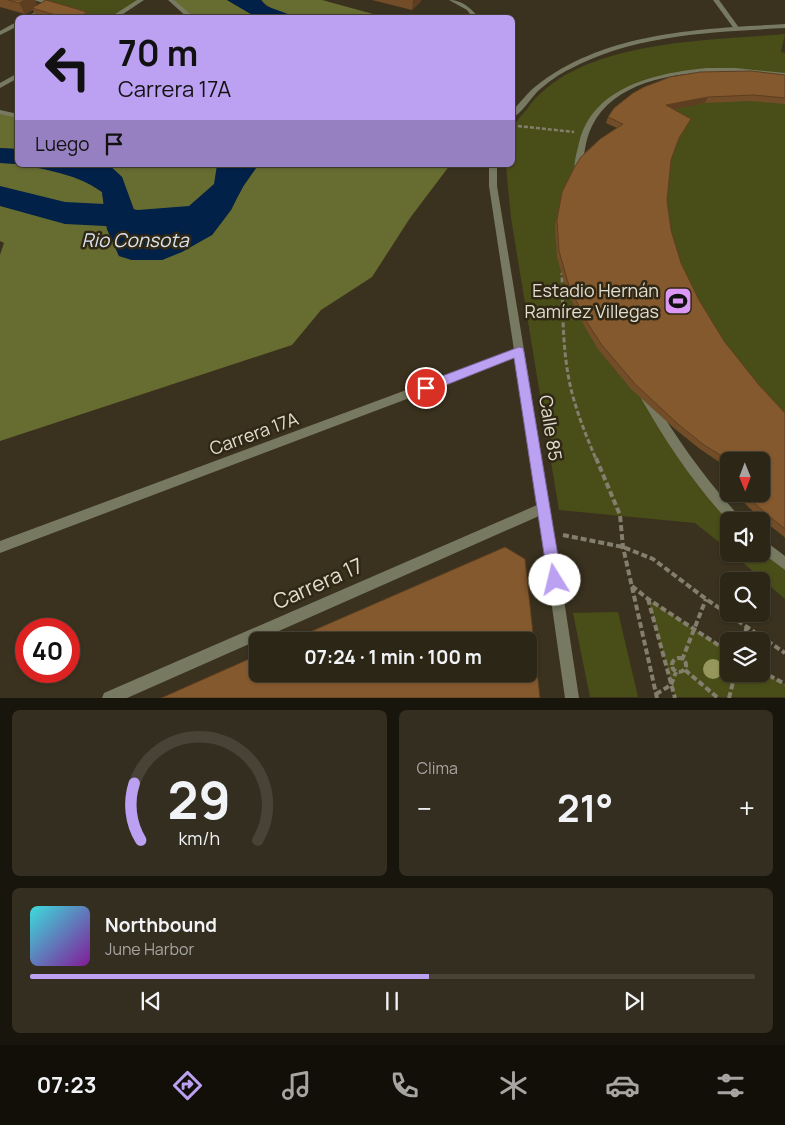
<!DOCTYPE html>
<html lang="es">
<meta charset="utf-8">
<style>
body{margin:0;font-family:Manrope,sans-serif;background:#342e20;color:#f1f3f6;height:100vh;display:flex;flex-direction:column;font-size:19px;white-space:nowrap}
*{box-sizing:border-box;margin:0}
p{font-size:16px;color:#a6a5a1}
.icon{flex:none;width:28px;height:28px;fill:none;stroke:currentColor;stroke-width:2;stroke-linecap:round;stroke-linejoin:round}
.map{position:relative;height:698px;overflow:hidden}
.panel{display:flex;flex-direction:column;gap:12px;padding:12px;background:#18150d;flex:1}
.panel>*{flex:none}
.top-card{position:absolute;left:15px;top:15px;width:500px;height:152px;border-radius:8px;box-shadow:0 1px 4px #0004,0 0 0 1px #484336;background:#bca0f2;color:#111;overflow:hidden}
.needle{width:32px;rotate:179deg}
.controls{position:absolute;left:720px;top:452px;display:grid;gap:10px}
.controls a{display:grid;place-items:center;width:50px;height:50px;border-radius:8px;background:#2c2617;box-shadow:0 1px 4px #0004,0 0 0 1px #484336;font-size:25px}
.speed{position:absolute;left:15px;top:618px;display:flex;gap:10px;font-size:25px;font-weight:700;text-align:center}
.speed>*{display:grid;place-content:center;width:65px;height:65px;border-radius:50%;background:#2c2617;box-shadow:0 1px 4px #0004,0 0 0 1px #484336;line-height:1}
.speed .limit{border:8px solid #d22;background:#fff;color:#111}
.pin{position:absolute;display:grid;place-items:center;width:42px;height:42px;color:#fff;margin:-21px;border:2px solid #fff;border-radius:50%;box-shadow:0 1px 5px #0007}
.me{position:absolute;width:55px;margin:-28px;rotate:351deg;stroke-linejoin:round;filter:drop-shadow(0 0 4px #0008)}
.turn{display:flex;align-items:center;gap:18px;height:105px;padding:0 20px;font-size:22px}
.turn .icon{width:65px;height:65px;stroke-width:2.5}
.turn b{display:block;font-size:35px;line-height:42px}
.then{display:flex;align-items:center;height:48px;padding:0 20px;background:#0003;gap:10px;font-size:19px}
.big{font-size:38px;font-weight:700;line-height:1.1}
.panel .card{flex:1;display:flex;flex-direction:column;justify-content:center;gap:8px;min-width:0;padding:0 18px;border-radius:8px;background:#342e20}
.panel .dial{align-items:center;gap:0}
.dial svg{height:130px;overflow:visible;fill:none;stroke:#484336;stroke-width:7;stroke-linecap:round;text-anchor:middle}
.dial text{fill:#f1f3f6;stroke:none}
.song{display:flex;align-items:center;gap:15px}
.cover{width:60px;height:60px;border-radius:8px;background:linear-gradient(135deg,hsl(180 70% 55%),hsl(290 70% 35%))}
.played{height:5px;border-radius:2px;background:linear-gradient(90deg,#bca0f2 55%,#484336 55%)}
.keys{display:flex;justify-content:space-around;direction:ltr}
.heat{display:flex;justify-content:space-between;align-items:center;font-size:28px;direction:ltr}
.panel .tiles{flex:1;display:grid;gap:12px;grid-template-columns:1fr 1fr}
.card:last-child{grid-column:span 2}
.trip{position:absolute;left:249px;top:632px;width:288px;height:50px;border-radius:8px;background:#2c2617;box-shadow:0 1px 4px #0004,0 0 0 1px #484336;font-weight:700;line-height:50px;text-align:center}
.tabs{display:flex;height:80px;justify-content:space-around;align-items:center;background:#120f09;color:#a6a5a1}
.tabs .icon{width:35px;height:35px}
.tabs .active{color:#bca0f2}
.tabs b{font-size:22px;color:#f1f3f6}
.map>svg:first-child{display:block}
.green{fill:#494e18}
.forest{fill:#676d31}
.water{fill:#012149}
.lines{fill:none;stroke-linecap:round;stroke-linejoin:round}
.river{fill:#012149;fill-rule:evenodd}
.path-far2{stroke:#847e6e;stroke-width:2.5;stroke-dasharray:4 2;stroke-linecap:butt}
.path-far1{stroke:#847e6e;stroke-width:3;stroke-dasharray:5 2.5;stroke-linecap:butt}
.path{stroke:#847e6e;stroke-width:4;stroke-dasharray:6 3;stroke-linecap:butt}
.service{fill:#777a61;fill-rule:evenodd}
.pedestrian{fill:#777a61;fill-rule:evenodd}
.minor{fill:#777a61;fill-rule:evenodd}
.tertiary{fill:#777a61;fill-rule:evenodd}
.tree{fill:#95975d}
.wall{fill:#724d28}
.shaded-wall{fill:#5d3e20}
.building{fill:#85592e;stroke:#5d3e20}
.route{fill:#bca0f2;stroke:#7a689d}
.labels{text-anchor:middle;stroke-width:5;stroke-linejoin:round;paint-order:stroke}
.poi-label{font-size:18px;fill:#e1ddd1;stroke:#302815;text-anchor:end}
.street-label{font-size:18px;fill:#e1ddd1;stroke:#302815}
.water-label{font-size:19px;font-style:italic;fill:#d8e3f1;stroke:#302815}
.near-street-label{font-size:21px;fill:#e1ddd1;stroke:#302815}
</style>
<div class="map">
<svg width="785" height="698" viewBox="0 0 785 698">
<rect width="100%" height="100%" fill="#3a321f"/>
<path class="green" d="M37,0H141L112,18L96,17Z
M785,34L781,52L785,53V75C728,69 643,64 601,110C598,114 593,117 591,122C585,133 583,149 579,162L620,129L606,123L612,114L785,81V538L736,495L761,494V461H729V469L700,449L655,412L729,521V550L695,523L559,510L511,218L506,165H512C513,154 510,141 513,131C514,123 522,115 527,109C577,39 707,41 785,34Z
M761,544L785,564V599L733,554H761Z
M648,599L729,652V674H761V671L785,684V697H675Z
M618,612L638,697H590L573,613Z"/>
<path class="forest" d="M171,0H227L256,17H192Z
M261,0H322L384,17C351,17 284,26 261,0Z
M0,112L17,116V149L0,148Z
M0,163C33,164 74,171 102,192L107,229L119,256L132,260H162L212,235L231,210L242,188L258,165H450L410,218L372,277L321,310L292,345L0,441V255L4,243L0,241Z
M109,165H228L218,171L211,204L197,217L180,225L160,227L138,221L122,177Z"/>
<path class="water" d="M227,0H261L266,6L296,17H256Z
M0,148L17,149V164L0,163Z
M24,165H109L122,177L138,221C165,229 191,230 209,205C215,197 216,181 218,171L228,165H258L242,188L231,210L212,235L182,252L162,260H132L119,256L107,229L102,192C79,175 51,171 24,165Z"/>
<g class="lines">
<path class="river" d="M217,165H245L243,187L239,194L208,225L197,228H172L138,232L105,226L65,224L0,206V186L65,202L105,204L138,210L189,206L214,184Z"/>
<path class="path-far2" d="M518,126L574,132"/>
<path class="path-far1" d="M566,273L562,274C563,314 562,354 572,393C578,416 587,438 596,459"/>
<path class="path" d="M596,458L620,515L623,547L657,698
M563,535L623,547L653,559L706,599L785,653
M632,586L648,599L729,652
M648,599L675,698
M743,641L747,626
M672 665a7 7 0 1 1 14 0a7 7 0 1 1-14 0Z
M682,660L706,599
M685,670L718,698
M761,671L785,684
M656,694L671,685L676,672
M729,698L735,674"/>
<path class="service" d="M713,0H719L740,29L739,30H735Z"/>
<path class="pedestrian" d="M707,68H735L785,73V77C727,69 623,64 592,126C585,140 584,156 582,171L578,174L575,173C573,164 577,152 579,143C593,86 656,73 707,68Z
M646,392L650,394C676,438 705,479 740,517L742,521L729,522C695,485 667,444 642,400L641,397L642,394Z
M761,538L785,556V570L761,552Z"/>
<path class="minor" d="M34,0H43L58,5L55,7Z
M137,0H144L117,18H109Z
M168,0H174L195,18H188Z
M449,0C462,0 471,8 479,18H473L467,10Z
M45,6L50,7L33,18H25Z
M76,10L98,17L99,18H88L74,13L73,12Z
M18,21V26L0,35V31Z
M785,24V28C713,32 635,34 570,69C559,74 547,83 538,91C530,99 523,112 512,118V111C520,103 527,93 536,86C606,31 700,29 785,24Z
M18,73V78L0,88V83Z
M0,110L18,114V118L0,114Z
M489,165H497V186L550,508L548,512L544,514L540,512L538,508L515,358L0,553V541L514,350L489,186Z"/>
<path class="tertiary" d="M544,502L548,504L550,508L579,698H565L539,516L127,698H102L104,693Z"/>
</g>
<circle class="tree" cx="713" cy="669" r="10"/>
<path class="wall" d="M0,0H35L37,5L90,18H37L33,10L25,14L0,7Z
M372,0H421V1L412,10Z
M785,75V104L750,101L705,103L673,109L691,119L678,141L671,160L667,200L671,230L681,263L699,300L724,341L759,385L785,413V537L762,520L736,495L738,494H761V461H729V468L700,449L675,429L631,389L598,349L586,329L567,292L557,257L555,226L561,198L562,192L617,128L606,123L608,117Z"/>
<path class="shaded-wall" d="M25,0H35L38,7L32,8L33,10L25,14L19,3Z
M413,0H421V1L412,10Z
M87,12L90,18H78Z
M708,97L705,103L664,111L666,105Z"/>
<path class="building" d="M8,0H25L19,3Z
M46,0L87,12L78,18H65L32,8Z
M751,71L785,75V98L754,95L708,97L666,105L691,119L679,138L671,160L667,200L671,230L681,263L699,300L724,341L759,385L785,413V529L769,516L744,494H761V483L763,482L761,481V461H730L704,445L679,425L635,384L601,344L588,324L569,286L559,251L557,220L562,192L574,168L581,157L600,139L623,124L608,117L614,108L633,93L644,87L670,77L700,72Z
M505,547L525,559L540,698H161L258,655V674H528V641H289Z"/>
<path class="route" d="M519,347L523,348L524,352L562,580L560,586L555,588L550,586L548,580L514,358L426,393L421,391L420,388L421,384Z"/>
<defs>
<symbol id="stadium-square" viewBox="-11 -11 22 22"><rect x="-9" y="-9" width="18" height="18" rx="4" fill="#db99f5" stroke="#302815"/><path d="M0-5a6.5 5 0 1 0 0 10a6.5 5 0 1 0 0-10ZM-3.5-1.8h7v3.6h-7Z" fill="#111"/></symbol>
</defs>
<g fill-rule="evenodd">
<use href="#stadium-square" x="662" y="285" width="32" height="32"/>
</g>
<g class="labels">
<g class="poi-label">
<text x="659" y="297">Estadio Hernán<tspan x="659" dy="21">Ramírez Villegas</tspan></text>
</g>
<g class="street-label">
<text transform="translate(550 428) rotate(81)" y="6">Calle 85</text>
<text transform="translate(254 434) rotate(-20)" y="6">Carrera 17A</text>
</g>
<g class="water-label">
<text x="135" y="247">Rio Consota</text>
</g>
<g class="near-street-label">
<text transform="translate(318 584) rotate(-24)" y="7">Carrera 17</text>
</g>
</g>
</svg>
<div class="controls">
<a><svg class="needle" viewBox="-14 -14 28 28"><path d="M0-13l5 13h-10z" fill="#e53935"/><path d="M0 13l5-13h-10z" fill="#a6a5a1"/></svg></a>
<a><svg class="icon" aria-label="sound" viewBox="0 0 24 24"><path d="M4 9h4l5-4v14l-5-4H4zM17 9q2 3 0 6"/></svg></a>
<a><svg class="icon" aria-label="search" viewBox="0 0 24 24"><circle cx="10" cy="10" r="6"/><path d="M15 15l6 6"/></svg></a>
<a><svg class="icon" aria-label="layers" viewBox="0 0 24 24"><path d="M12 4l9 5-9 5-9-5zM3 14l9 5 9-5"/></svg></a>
</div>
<div class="speed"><div class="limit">40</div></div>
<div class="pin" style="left:426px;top:388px;background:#d93025"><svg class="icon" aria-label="arrive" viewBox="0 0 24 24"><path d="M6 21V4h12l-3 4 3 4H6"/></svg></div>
<svg class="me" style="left:555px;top:580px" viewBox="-20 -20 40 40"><circle r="19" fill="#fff"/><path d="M0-13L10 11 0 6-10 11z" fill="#bca0f2"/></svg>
<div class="trip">07:24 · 1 min · 100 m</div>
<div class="top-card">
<div class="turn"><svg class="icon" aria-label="left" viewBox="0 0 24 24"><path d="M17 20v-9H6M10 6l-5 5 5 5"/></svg><div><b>70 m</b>Carrera 17A</div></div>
<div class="then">Luego<svg class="icon" aria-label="arrive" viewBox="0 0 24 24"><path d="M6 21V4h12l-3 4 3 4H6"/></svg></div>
</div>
</div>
<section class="panel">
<div class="tiles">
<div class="card dial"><svg viewBox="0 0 100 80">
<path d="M14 69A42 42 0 1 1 86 69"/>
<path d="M14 69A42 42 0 0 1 10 34" stroke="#bca0f2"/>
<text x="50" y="56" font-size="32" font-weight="700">29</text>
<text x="50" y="72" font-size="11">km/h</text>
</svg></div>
<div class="card"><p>Clima</p>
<div class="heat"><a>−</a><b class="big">21°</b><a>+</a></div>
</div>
<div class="card">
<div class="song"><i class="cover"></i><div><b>Northbound</b><p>June Harbor</p></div></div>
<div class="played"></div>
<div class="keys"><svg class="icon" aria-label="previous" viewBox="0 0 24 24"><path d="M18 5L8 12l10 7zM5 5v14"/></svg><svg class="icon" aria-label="pause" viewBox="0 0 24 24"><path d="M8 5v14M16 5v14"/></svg><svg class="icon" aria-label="next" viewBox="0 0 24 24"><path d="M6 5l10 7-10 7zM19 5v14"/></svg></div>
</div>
</div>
</section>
<nav class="tabs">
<b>07:23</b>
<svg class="icon active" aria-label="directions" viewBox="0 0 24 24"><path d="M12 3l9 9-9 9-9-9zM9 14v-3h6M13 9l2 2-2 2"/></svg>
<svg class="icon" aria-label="music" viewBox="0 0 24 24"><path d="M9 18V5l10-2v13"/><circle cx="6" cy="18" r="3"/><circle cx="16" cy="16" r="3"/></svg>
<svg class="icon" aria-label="phone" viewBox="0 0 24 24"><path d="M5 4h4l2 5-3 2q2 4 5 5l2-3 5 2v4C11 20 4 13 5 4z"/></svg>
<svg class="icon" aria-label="climate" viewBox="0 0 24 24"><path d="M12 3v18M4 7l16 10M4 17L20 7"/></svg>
<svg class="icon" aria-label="car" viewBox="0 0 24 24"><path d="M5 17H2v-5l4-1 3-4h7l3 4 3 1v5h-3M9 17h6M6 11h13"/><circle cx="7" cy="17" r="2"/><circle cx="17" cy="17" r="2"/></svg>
<svg class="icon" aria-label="filters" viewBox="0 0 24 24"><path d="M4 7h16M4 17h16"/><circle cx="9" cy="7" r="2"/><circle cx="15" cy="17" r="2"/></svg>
</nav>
